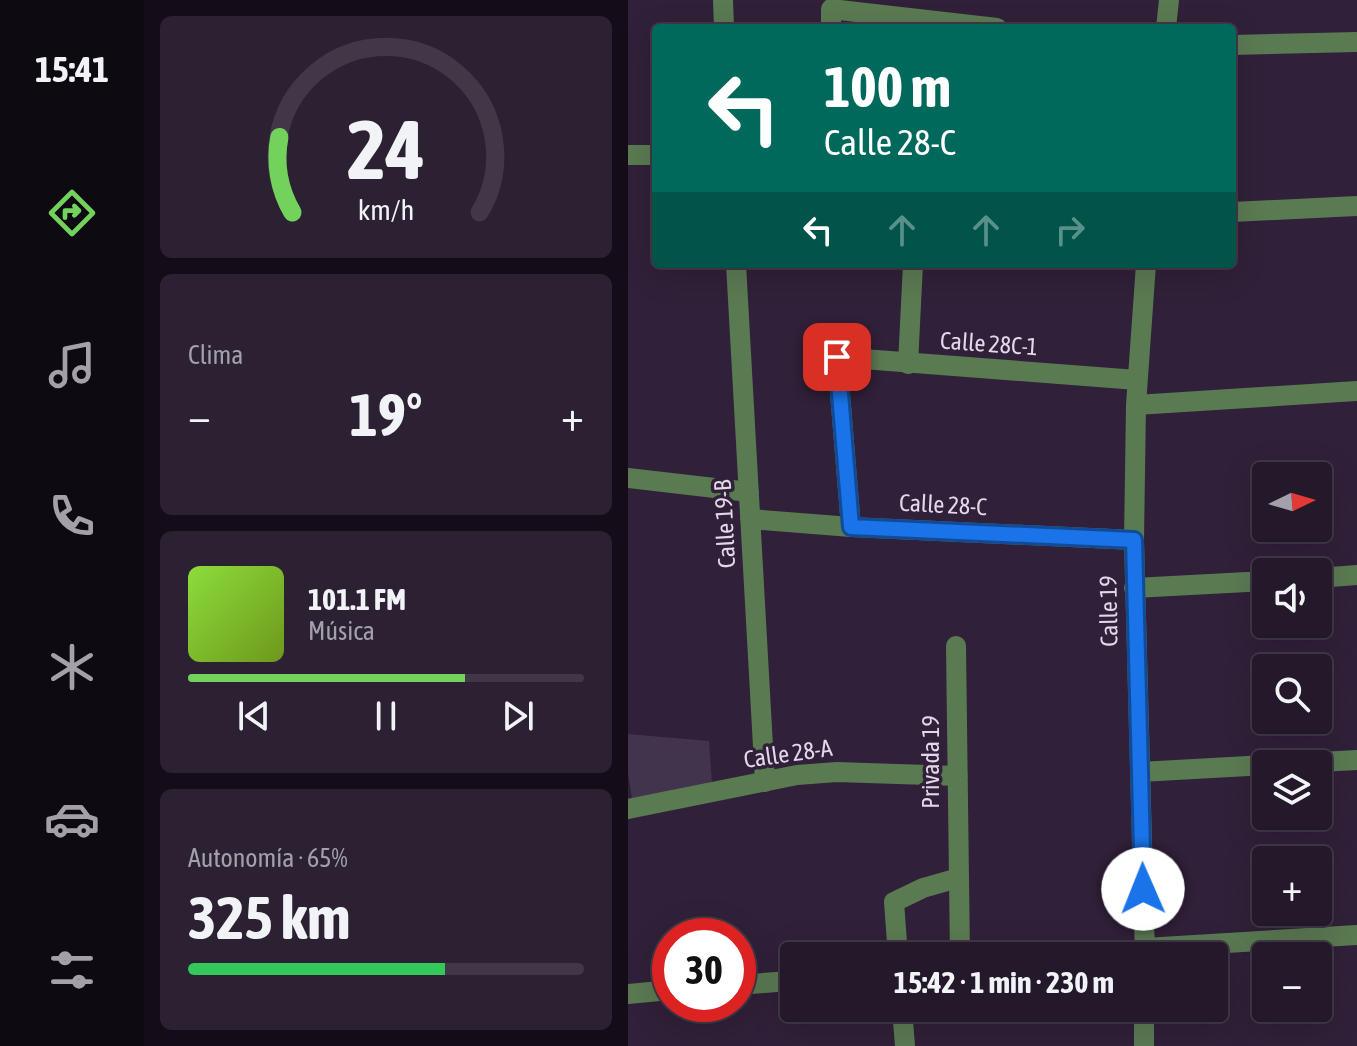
<!DOCTYPE html>
<html lang="es">
<meta charset="utf-8">
<style>
body{margin:0;font-family:"Asap Condensed",sans-serif;background:#2c2133;color:#f1f3f6;height:100vh;display:flex;flex-direction:column;font-size:30px;white-space:nowrap}
*{box-sizing:border-box;margin:0}
p{font-size:26px;color:#a3a0a9}
.icon{flex:none;width:44px;height:44px;fill:none;stroke:currentColor;stroke-width:2;stroke-linecap:round;stroke-linejoin:round}
.map{position:relative;flex:1;overflow:hidden}
.sheet{display:flex;flex-direction:column;gap:16px;padding:16px;background:#140d18;width:484px}
.sheet>*{flex:none}
.banner{position:absolute;left:24px;top:24px;width:584px;height:244px;border-radius:8px;box-shadow:0 8px 32px #0002,0 0 0 2px #413747;background:#00695c;color:#fff;overflow:hidden}
.needle{width:52px;rotate:85deg}
.tools{position:absolute;left:624px;top:462px;display:grid;gap:16px}
.tools a{display:grid;place-items:center;width:80px;height:80px;border-radius:8px;background:#24182b;box-shadow:0 8px 32px #0002,0 0 0 2px #413747;font-size:40px}
.speed{position:absolute;left:24px;top:918px;display:flex;gap:16px;font-size:40px;font-weight:700;text-align:center}
.speed>*{display:grid;place-content:center;width:104px;height:104px;border-radius:50%;background:#24182b;box-shadow:0 8px 32px #0002,0 0 0 2px #413747;line-height:1}
.speed .limit{border:12px solid #d22;background:#fff;color:#111}
.pin{position:absolute;display:grid;place-items:center;width:68px;height:68px;color:#fff;margin:-34px;border-radius:16px;box-shadow:0 4px 12px #0006}
.me{position:absolute;width:88px;margin:-44px;rotate:359deg;stroke-linejoin:round;filter:drop-shadow(0 0 6px #0008)}
.turn{display:flex;align-items:center;gap:28px;height:168px;padding:0 40px;font-size:36px}
.turn .icon{width:104px;height:104px;stroke-width:2.5}
.turn b{display:block;font-size:56px;line-height:68px}
.lanes{display:flex;align-items:center;height:76px;padding:0 40px;background:#0003;justify-content:center;gap:40px;direction:ltr}
.lanes .off{opacity:.35}
.big{font-size:60px;font-weight:700;line-height:1.1}
.sheet .card{flex:1;display:flex;flex-direction:column;justify-content:center;gap:12px;min-width:0;padding:0 28px;border-radius:12px;background:#2c2133}
.sheet .dial{align-items:center;gap:0}
.dial svg{height:208px;overflow:visible;fill:none;stroke:#413747;stroke-width:7;stroke-linecap:round;text-anchor:middle}
.dial text{fill:#f1f3f6;stroke:none}
.song{display:flex;align-items:center;gap:24px}
.cover{width:96px;height:96px;border-radius:12px;background:linear-gradient(135deg,hsl(90 70% 55%),hsl(80 70% 35%))}
.played{height:8px;border-radius:4px;background:linear-gradient(90deg,#73d25c 70%,#413747 70%)}
.keys{display:flex;justify-content:space-around;direction:ltr}
.heat{display:flex;justify-content:space-between;align-items:center;font-size:44px;direction:ltr}
.charge{height:12px;border-radius:6px;background:linear-gradient(90deg,#34c759 65%,#413747 0)}
.trip{position:absolute;left:152px;top:942px;width:448px;height:80px;border-radius:8px;background:#24182b;box-shadow:0 8px 32px #0002,0 0 0 2px #413747;font-weight:700;line-height:80px;text-align:center}
main{display:flex;flex:1;min-height:0}
.menu{display:flex;flex-direction:column;width:144px;justify-content:space-around;align-items:center;background:#0e0a11;color:#a3a0a9}
.menu .icon{width:56px;height:56px}
.menu .selected{color:#73d25c}
.menu b{font-size:36px;color:#f1f3f6}
.map>svg:first-child{display:block}
.building{fill:#43344e}
.lines{fill:none;stroke-linecap:round;stroke-linejoin:round}
.minor{stroke:#5a7a52;stroke-width:20}
.route-casing{stroke:#114b97;stroke-width:20}
.route{stroke:#1a73e8;stroke-width:14}
.labels{text-anchor:middle;stroke-width:7;stroke-linejoin:round;paint-order:stroke}
.street-label{font-size:24px;fill:#e2d8e9;stroke:#302039}
</style>
<main>
<nav class="menu">
<b>15:41</b>
<svg class="icon selected" aria-label="directions" viewBox="0 0 24 24"><path d="M12 3l9 9-9 9-9-9zM9 14v-3h6M13 9l2 2-2 2"/></svg>
<svg class="icon" aria-label="music" viewBox="0 0 24 24"><path d="M9 18V5l10-2v13"/><circle cx="6" cy="18" r="3"/><circle cx="16" cy="16" r="3"/></svg>
<svg class="icon" aria-label="phone" viewBox="0 0 24 24"><path d="M5 4h4l2 5-3 2q2 4 5 5l2-3 5 2v4C11 20 4 13 5 4z"/></svg>
<svg class="icon" aria-label="climate" viewBox="0 0 24 24"><path d="M12 3v18M4 7l16 10M4 17L20 7"/></svg>
<svg class="icon" aria-label="car" viewBox="0 0 24 24"><path d="M5 17H2v-5l4-1 3-4h7l3 4 3 1v5h-3M9 17h6M6 11h13"/><circle cx="7" cy="17" r="2"/><circle cx="17" cy="17" r="2"/></svg>
<svg class="icon" aria-label="filters" viewBox="0 0 24 24"><path d="M4 7h16M4 17h16"/><circle cx="9" cy="7" r="2"/><circle cx="15" cy="17" r="2"/></svg>
</nav>
<section class="sheet">
<div class="card dial"><svg viewBox="0 0 100 80">
<path d="M14 69A42 42 0 1 1 86 69"/>
<path d="M14 69A42 42 0 0 1 9 40" stroke="#73d25c"/>
<text x="50" y="56" font-size="32" font-weight="700">24</text>
<text x="50" y="72" font-size="11">km/h</text>
</svg></div>
<div class="card"><p>Clima</p>
<div class="heat"><a>−</a><b class="big">19°</b><a>+</a></div>
</div>
<div class="card">
<div class="song"><i class="cover"></i><div><b>101.1 FM</b><p>Música</p></div></div>
<div class="played"></div>
<div class="keys"><svg class="icon" aria-label="previous" viewBox="0 0 24 24"><path d="M18 5L8 12l10 7zM5 5v14"/></svg><svg class="icon" aria-label="pause" viewBox="0 0 24 24"><path d="M8 5v14M16 5v14"/></svg><svg class="icon" aria-label="next" viewBox="0 0 24 24"><path d="M6 5l10 7-10 7zM19 5v14"/></svg></div>
</div>
<div class="card"><p>Autonomía · 65%</p><b class="big">325 km</b><div class="charge"></div></div>
</section>
<div class="map">
<svg width="729" height="1046" viewBox="0 0 729 1046">
<rect width="100%" height="100%" fill="#302039"/>
<path class="building" d="M0,734L81,741L84,784L4,798L0,773Z"/>
<g class="lines">
<path class="minor" d="M95,0L96,28
M203,28V9L369,28
M538,28L541,0
M604,45L729,42
M0,155H28
M604,212L729,206
M108,264L137,782
M280,364L285,264
M508,405L729,391
M0,478L121,492
M122,519L223,527L506,540
M223,527L209,357L509,380
M690,578L729,575
M506,588L638,581
M328,646L332,956
M655,764L729,760
M512,772L638,765
M0,809L169,775L209,772L330,776
M517,948L729,935
M270,956L266,902L295,888L330,878
M517,956L506,540L508,405L518,264
M110,985L161,981
M0,994L42,990
M274,1008L277,1046
M516,1008V1046"/>
</g>
<g class="lines">
<defs>
<path id="route" d="M209,357L223,527L506,540L515,889"/>
</defs>
<use href="#route" class="route-casing"/>
<use href="#route" class="route"/>
</g>
<g class="labels">
<g class="street-label">
<text transform="translate(361 344) rotate(4)" y="8">Calle 28C-1</text>
<text transform="translate(315 505) rotate(3)" y="8">Calle 28-C</text>
<text transform="translate(97 524) rotate(-93)" y="8">Calle 19-B</text>
<text transform="translate(481 611) rotate(-91)" y="8">Calle 19</text>
<text transform="translate(160 754) rotate(-8)" y="8">Calle 28-A</text>
<text transform="translate(303 762) rotate(-90)" y="8">Privada 19</text>
</g>
</g>
</svg>
<div class="tools">
<a><svg class="needle" viewBox="-14 -14 28 28"><path d="M0-13l5 13h-10z" fill="#e53935"/><path d="M0 13l5-13h-10z" fill="#a3a0a9"/></svg></a>
<a><svg class="icon" aria-label="sound" viewBox="0 0 24 24"><path d="M4 9h4l5-4v14l-5-4H4zM17 9q2 3 0 6"/></svg></a>
<a><svg class="icon" aria-label="search" viewBox="0 0 24 24"><circle cx="10" cy="10" r="6"/><path d="M15 15l6 6"/></svg></a>
<a><svg class="icon" aria-label="layers" viewBox="0 0 24 24"><path d="M12 4l9 5-9 5-9-5zM3 14l9 5 9-5"/></svg></a>
<a>+</a>
<a>−</a>
</div>
<div class="speed"><div class="limit">30</div></div>
<div class="pin" style="left:209px;top:357px;background:#d93025"><svg class="icon" aria-label="arrive" viewBox="0 0 24 24"><path d="M6 21V4h12l-3 4 3 4H6"/></svg></div>
<svg class="me" style="left:515px;top:889px" viewBox="-20 -20 40 40"><circle r="19" fill="#fff"/><path d="M0-13L10 11 0 6-10 11z" fill="#1a73e8"/></svg>
<div class="trip">15:42 · 1 min · 230 m</div>
<div class="banner">
<div class="turn"><svg class="icon" aria-label="left" viewBox="0 0 24 24"><path d="M17 20v-9H6M10 6l-5 5 5 5"/></svg><div><b>100 m</b>Calle 28-C</div></div>
<div class="lanes"><svg class="icon" aria-label="left" viewBox="0 0 24 24"><path d="M17 20v-9H6M10 6l-5 5 5 5"/></svg><svg class="icon off" aria-label="ahead" viewBox="0 0 24 24"><path d="M12 20V5M6 11l6-6 6 6"/></svg><svg class="icon off" aria-label="ahead" viewBox="0 0 24 24"><path d="M12 20V5M6 11l6-6 6 6"/></svg><svg class="icon off" aria-label="right" viewBox="0 0 24 24"><path d="M7 20v-9h11M14 6l5 5-5 5"/></svg></div>
</div>
</div>
</main>
